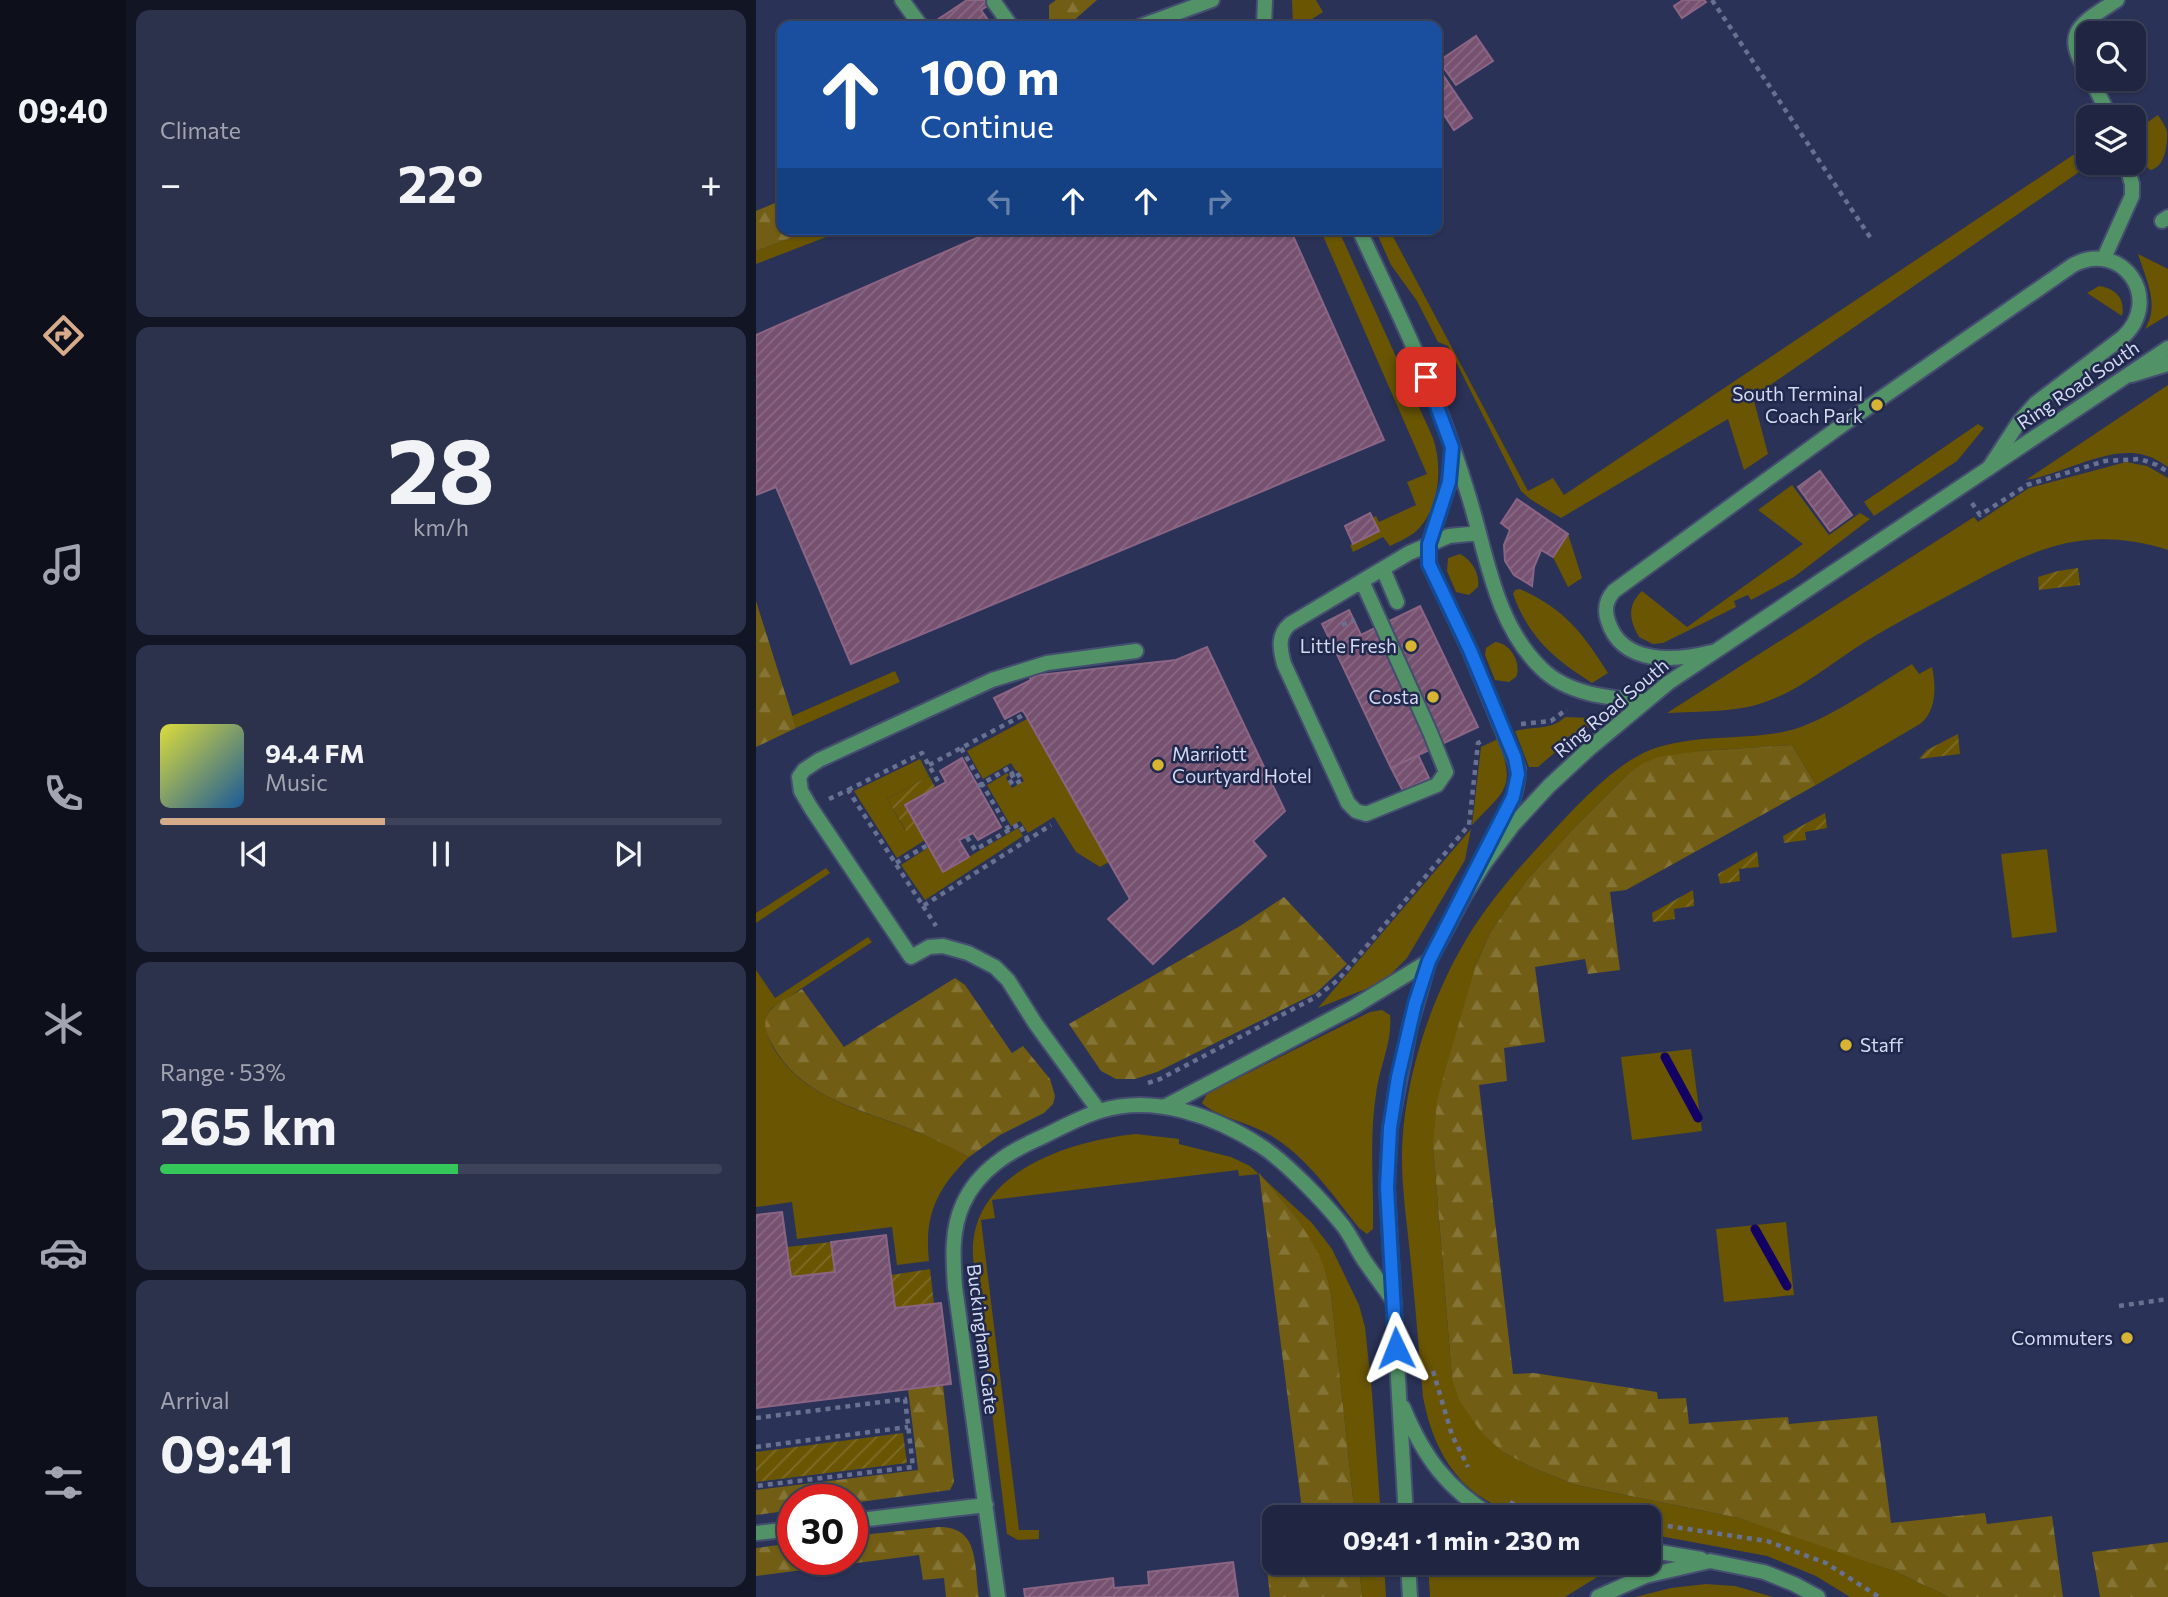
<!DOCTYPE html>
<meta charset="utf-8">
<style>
body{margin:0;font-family:Commissioner,sans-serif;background:#2d324c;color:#f1f3f6;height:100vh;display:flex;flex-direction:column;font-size:26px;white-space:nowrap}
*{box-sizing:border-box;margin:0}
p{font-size:23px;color:#a2a5b1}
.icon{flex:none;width:38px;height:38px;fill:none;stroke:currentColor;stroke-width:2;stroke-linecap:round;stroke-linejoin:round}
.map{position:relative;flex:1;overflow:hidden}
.sheet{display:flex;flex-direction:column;gap:10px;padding:10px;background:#121524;width:630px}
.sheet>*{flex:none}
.top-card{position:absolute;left:21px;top:21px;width:665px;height:214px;border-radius:14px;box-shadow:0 2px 5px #0004,0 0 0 2px #3d435a;background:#1a4fa0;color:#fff;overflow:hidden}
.fabs{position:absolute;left:1320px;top:21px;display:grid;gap:14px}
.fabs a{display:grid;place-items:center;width:70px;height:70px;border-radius:14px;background:#202641;box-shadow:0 2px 5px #0004,0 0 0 2px #3d435a;font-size:35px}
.speed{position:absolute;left:21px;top:1484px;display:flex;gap:14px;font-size:35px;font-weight:700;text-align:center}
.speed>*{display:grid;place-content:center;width:91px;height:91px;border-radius:50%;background:#202641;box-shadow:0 2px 5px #0004,0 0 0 2px #3d435a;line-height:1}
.speed .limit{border:10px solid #d22;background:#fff;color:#111}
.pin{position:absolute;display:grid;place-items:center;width:60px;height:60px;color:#fff;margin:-30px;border-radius:14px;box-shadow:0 4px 10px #0006}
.me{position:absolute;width:77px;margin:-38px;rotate:358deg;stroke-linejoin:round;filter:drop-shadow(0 0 5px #0008)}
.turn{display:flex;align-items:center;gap:24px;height:147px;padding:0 28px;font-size:32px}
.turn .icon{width:91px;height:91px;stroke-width:2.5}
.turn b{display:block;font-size:49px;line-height:60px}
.lanes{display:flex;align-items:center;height:66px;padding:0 28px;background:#0003;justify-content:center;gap:35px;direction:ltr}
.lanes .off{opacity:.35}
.big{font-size:52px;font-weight:700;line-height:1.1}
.sheet .card{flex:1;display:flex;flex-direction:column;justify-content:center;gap:10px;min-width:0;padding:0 24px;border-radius:14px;background:#2d324c}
.sheet .dial{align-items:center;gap:0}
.dial b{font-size:91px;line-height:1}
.song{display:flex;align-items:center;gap:21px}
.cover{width:84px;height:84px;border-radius:10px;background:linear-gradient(135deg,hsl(60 70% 55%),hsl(210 70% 35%))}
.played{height:7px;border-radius:4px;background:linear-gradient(90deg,#d6ab8b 40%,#3d435a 40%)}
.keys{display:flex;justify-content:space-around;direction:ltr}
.heat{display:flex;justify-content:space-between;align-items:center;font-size:38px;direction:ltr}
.charge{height:10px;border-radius:5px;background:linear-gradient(90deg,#34c759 53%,#3d435a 0)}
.trip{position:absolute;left:506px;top:1505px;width:399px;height:70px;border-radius:14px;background:#202641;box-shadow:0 2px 5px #0004,0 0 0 2px #3d435a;font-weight:700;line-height:70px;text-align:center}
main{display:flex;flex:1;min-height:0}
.dock{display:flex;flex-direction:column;width:126px;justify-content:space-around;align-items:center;background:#0d0f1a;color:#a2a5b1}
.dock .icon{width:49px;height:49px}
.dock .on{color:#d6ab8b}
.dock b{font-size:32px;color:#f1f3f6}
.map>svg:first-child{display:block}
.green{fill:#695502}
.forest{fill:url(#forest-firs)}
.garden{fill:url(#garden-furrows)}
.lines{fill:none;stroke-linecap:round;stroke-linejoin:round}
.stream{stroke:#120065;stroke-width:9}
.building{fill:url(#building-hatch);stroke:#8c6585;stroke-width:2}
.service-casing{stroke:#454d70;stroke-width:18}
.minor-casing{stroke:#454d70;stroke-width:18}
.path{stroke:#697191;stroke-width:4.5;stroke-dasharray:5 5;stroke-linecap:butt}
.service{stroke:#519366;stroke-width:14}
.minor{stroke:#519366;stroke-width:14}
.route-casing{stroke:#114b97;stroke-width:18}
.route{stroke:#1a73e8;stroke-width:12}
.poi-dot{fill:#d7b434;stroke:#20284c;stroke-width:2.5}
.labels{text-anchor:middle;stroke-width:5;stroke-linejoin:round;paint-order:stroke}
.street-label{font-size:19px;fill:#d3daf2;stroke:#20284c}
.poi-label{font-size:19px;fill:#d3daf2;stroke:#20284c;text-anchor:end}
</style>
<main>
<nav class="dock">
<b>09:40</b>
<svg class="icon on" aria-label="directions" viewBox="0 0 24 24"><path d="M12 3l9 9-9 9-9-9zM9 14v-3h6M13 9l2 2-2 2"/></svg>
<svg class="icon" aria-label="music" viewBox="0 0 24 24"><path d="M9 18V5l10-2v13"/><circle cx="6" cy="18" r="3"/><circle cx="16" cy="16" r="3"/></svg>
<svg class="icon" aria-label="phone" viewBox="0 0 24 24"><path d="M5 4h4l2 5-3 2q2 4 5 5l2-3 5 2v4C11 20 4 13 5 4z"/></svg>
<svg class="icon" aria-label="climate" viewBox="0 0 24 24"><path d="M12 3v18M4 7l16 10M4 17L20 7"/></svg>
<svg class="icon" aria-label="car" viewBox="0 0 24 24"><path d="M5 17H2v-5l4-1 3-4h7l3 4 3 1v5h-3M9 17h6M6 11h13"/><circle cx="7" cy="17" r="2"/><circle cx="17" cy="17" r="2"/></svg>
<svg class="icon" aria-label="filters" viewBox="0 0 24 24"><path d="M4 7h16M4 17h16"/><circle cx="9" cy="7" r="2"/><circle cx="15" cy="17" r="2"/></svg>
</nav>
<section class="sheet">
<div class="card"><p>Climate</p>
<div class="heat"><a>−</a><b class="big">22°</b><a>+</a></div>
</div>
<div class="card dial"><b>28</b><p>km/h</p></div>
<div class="card">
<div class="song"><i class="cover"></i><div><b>94.4 FM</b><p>Music</p></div></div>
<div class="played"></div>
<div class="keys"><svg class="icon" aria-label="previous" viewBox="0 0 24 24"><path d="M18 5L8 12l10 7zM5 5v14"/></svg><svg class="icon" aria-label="pause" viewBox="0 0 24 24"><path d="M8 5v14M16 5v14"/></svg><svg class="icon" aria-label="next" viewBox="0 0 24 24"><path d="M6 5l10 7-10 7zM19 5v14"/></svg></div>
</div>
<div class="card"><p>Range · 53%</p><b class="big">265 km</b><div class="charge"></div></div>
<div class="card"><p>Arrival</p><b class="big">09:41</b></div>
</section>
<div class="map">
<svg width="1412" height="1597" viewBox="0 0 1412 1597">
<defs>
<pattern id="forest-firs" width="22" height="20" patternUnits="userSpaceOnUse" patternTransform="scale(1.75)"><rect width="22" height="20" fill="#715d13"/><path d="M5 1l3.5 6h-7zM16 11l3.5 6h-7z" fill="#847436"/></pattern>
<pattern id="garden-furrows" width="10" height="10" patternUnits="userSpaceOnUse" patternTransform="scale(1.75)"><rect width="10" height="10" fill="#695502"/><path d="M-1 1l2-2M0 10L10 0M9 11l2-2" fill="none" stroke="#7e6d27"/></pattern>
<pattern id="building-hatch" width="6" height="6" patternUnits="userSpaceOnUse" patternTransform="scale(1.75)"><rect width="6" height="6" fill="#765170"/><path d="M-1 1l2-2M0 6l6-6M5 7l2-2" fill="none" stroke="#896985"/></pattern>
</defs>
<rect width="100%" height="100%" fill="#2a3257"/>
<path class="green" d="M536,0H560L567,12L545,26H537Z
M1402,115C1405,120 1409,125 1411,131C1412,144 1409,168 1394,170L1391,167L1390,141L1386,126Z
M1332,145V155L1321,163L1326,170L997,397L1012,454L988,470L972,419L805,518L774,499L765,491L692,346L682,342L661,301L635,265L619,229H633L772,491L797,478L808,495Z
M59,229H91L0,264V251Z
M564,229H582L677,438C687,467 684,511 658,533C651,538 642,542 634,546L627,537L597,552L594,545L622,531L616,518L620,516L623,522L660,505L651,482L671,474Z
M1382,254L1412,269V315L1389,329C1404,304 1390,280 1382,254Z
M1343,286C1359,288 1370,299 1366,316L1331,293Z
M1412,385V467C1404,462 1397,457 1388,455C1353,445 1305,475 1270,480Z
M1222,424L1228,428L1201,461L1118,516L1108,502Z
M1370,462L1391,466L1412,478V550C1319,521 1266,556 1186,599C1156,615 1127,630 1098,649C1071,667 1043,690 1012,701C981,713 944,711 911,713L1218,517L1222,522L1273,488Z
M1036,485L1073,535L1104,513L1114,519L1038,577L995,600L992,595L978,601L980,607L907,643L897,644L883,637C873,620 871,605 886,591L931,627L1047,544L1002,510Z
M812,534L826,578L812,587L797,557Z
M704,554C716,560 724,574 722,587L713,595L700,592L691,571L692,558Z
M764,589C808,609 826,632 852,673L836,683C798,659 773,638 757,594L759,590Z
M739,642C755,643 766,664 760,677L753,682L739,680L729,655L730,648Z
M1156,664L1163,674L1176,667C1180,686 1181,711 1164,724L1060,785L1036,745L945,751L871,775L817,829L770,881L734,933L720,965L677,1145L696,1379L747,1452L775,1467L820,1485L983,1518L1041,1536L1138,1571L1193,1597H1094L1060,1576L1011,1556L893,1534L892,1517H772C708,1501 679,1459 667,1397C663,1349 659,1302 654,1254C651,1223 646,1191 646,1159C646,1086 673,1001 711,938C732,903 759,872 786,843C815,812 855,766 894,750C938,733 986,741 1031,731C1068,723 1122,684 1156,664Z
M139,671L144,682L40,728L36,716Z
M809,717L835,718L839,723L811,742L782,767H773L759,731C776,726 795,731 809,717Z
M271,719L353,862L344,867L320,852L298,817L272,833L264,821L255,826L231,785L251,773L253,775L250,778L256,788L268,781L262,771H260L255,763L227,779L211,751Z
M742,739C760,789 750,789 716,825L725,747Z
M164,759L173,776L131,799L149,830L160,825L169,840L141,858L98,791Z
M262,828L267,836L169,900L145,865L173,847L187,872Z
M715,829L709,860L651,958L634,975L615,987L562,1008Z
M1291,849L1301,932L1256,938L1245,854Z
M70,868L74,873L0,923V913Z
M112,937L116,942L16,1008C7,1020 9,1030 15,1043C44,1100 110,1110 164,1133C181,1140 197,1148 213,1157C181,1189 168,1215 173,1261L141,1265L136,1227L41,1239L36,1202L0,1207V970L19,998Z
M626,1010L634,1015C637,1041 623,1068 620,1094C613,1139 618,1184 617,1229L611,1234L603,1228C576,1194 551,1157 514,1135C496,1124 457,1115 446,1103L451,1094L466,1086L614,1012Z
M935,1049L946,1131L876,1140L865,1057Z
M380,1134L423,1139V1144L475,1157L494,1166L556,1223L576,1249L603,1305L609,1327L616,1393L625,1517H599L575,1294C566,1244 534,1211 503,1174L483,1176L482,1170L236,1200L239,1218L225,1220L263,1530H283V1539L262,1540L251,1534L217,1257C212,1173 312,1141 380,1134Z
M1030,1222L1038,1295L968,1302L960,1229Z
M603,1563H628L630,1597H606Z
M672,1563H858L859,1566L809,1597H674Z
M950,1584L979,1586L1017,1597H879L915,1588Z"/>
<path class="forest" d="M300,0H341L316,22L308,26L293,21V5Z
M26,200V229H59L0,251V211Z
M0,601L40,728L0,747Z
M1036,745L1060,785L870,890L854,892L864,970L832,974L829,959L779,967L789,1042L748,1048L751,1081L723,1085L757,1374L778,1373L901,1392L902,1399L930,1398L933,1424L1032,1417L1033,1424L1121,1416L1135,1523L1229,1513L1231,1524L1296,1516L1307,1597H1193L1138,1571L983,1518L820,1485L775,1467L747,1452L726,1433L703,1400L696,1379L677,1145L681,1101L691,1064L720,965L734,933L770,881L817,829L871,775L886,764L902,757L945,751Z
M528,897L591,964L560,993L401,1072L379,1079H360L345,1071L313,1024L484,926Z
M199,978L209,985L256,1053L267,1046L294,1079L299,1096L297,1104L288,1113L244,1135L213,1157C191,1145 168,1134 144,1125C96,1107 42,1094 16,1044C11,1035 6,1024 12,1014C18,1003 36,996 46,989L88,1047Z
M503,1173C535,1212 566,1242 575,1294L599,1517H547Z
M187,1385L198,1482L194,1490L96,1503V1500H37V1510L0,1515V1490L162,1470L152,1389Z
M182,1527C224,1526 218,1565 223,1597H190L188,1578L167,1580L163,1555L0,1576V1548L37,1543V1559H96V1536Z
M1412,1542V1597H1344L1336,1552Z
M533,1563H603L606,1597H514L511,1569L533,1566Z"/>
<path class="garden" d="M1322,568L1324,585L1283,590L1282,577L1302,571Z
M1202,734L1204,754L1163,759L1171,750Z
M173,776L179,787L149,805L160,825L150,831L131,799Z
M1069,813L1071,828L1049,832L1050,840L1028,843L1027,836Z
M1001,851L1003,867L983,869L984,881L964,884L962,874Z
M937,890L938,906L918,909L919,919L897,922L896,913Z
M75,1242L79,1272L35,1277L31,1247Z
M174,1269L178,1304L139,1308L135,1275Z
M147,1433L151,1463L0,1482V1452Z"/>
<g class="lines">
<path class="stream" d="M909,1057L942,1118
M999,1229L1031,1286"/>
</g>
<path class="building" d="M211,0H241L225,10L232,20L222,26H172Z
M927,0H948L950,2L926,18L918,6Z
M720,36L737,61L700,85L683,61Z
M681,66L716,118L698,130L681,104Z
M241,229H534L628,440L95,664L20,487L0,495V335Z
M1064,471L1096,515L1074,531L1042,487Z
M761,499L812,534L797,557L785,550L778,567L776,586L758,575L749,561L748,545L754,530L745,523Z
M614,513L623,531L597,544L589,526Z
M664,606L722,727L635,768L578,648Z
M593,610L605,635L578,648L566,624Z
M451,647L529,811L497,841L510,856L397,964L352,919L374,899L269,714L266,710L249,719L238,698L275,680L273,676L420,660Z
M662,755L673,778L647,791L635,768Z
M206,758L245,827L222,840L217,833L203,840L213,857L187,872L149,805L190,782L184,771Z
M26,1212L35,1277L79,1272L75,1242L130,1235L139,1308L185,1303L195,1384L0,1408V1215Z
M477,1562L482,1597H269L268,1589L357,1578L358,1588L393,1585L392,1572Z"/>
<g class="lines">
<defs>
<path id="service" d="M146,0L165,26
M238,2L255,26
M385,26L456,0
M508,26L509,0
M1332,73C1303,31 1327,23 1361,0
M1335,79L1354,117
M1406,221L1412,217
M603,229C629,287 659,344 681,404C692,433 703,464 712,494C731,554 738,622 785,668C812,695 854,698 889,701
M1348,258L1376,196V184L1370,163
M1375,375L1412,364
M696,455L693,483L673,544V564L714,651L762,768C763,800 741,832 726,860
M627,569L641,602
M606,581L674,732L690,772L681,785L610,814L600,811L592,803L528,664C524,649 521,635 534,624L653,553L693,536L723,533
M956,652C920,661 866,666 852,621C848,609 850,600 858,591L1082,428L1317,265C1366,239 1408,299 1367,337L1280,403L1263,422L1233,468
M408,1107L596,1008L673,961
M343,1111L279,1023L252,980L239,967L212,953L187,946L173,947L155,957L55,808L45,791L43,777L48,770L63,760L236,680L291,663L380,651
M96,1521L230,1505
M0,1533L37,1529
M242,1597L199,1287C197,1259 195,1230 207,1204C222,1170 254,1151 286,1137C305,1128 324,1117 344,1111C398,1094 459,1116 505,1146C530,1162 569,1203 588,1227C596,1238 602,1252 610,1263C619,1276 629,1289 638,1302"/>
<path id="minor" d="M647,1407C668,1458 691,1488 737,1517
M650,1517L631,1187L634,1128L654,1026L673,961L708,896L728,864L757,825L793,786L834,748L912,683L1412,348
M892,1550L945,1559
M652,1563L654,1597
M842,1597L889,1576L954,1561L1008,1572L1038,1584L1062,1597"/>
</defs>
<use href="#service" class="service-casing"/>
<use href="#minor" class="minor-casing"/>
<path class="path" d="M956,0L1116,240
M1216,503L1224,515L1271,485L1349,461L1384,459L1401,465L1412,472
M586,625L599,620
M765,724L795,721L811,709
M205,748L253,830
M173,765L269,714
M261,773L266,780L257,785L252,778Z
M222,786L253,768L257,775
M92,790L166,753L184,785
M73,799L92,790L167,906L295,825
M211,837L219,850L263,824L272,840
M140,863L172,845
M167,906L180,926
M392,1083L404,1079L560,997L582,980L713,825L722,743L728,740
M1363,1306L1412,1299
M677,1371L696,1435L712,1467
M0,1418L149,1399L157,1467L0,1486
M0,1447L152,1427
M754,1502L763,1507L838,1517
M892,1523L1011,1541L1070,1563L1123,1597"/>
<use href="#service" class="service"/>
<use href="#minor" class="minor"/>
</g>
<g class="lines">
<defs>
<path id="route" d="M640,1348L631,1187L634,1128L642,1077L659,1004L673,961L757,797L762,774L759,758L714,650L673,564V544L693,482L696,447L670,377"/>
</defs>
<use href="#route" class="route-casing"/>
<use href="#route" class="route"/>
</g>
<g class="poi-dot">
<circle cx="1121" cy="405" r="7"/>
<circle cx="655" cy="646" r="7"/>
<circle cx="677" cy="697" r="7"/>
<circle cx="402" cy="765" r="7"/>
<circle cx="1090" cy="1045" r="7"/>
<circle cx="1371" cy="1338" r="7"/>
</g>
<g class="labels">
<g class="street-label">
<text transform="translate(1322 385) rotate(-34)" y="7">Ring Road South</text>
<text transform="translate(855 708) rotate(-40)" y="7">Ring Road South</text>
<text transform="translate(227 1339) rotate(83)" y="7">Buckingham Gate</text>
</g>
<g class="poi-label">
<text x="1107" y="401">South Terminal<tspan x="1107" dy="22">Coach Park</tspan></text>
<text x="641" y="653">Little Fresh</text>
<text x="663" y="704">Costa</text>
<text x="416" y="761" text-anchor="start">Marriott<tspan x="416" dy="22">Courtyard Hotel</tspan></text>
<text x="1104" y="1052" text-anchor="start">Staff</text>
<text x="1357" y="1345">Commuters</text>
</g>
</g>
</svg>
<div class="fabs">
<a><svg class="icon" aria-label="search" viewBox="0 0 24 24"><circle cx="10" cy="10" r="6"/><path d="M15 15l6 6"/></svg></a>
<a><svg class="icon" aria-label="layers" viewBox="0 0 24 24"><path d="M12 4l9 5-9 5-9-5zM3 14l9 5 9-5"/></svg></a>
</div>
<div class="speed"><div class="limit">30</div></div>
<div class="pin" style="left:670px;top:377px;background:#d93025"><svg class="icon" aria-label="arrive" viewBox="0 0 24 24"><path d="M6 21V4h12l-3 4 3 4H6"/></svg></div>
<svg class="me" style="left:640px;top:1348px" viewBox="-20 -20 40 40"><path d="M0-17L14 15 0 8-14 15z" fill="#1a73e8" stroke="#fff" stroke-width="4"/></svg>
<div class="trip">09:41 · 1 min · 230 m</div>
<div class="top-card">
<div class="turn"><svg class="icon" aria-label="ahead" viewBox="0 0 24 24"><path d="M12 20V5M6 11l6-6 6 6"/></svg><div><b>100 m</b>Continue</div></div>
<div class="lanes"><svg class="icon off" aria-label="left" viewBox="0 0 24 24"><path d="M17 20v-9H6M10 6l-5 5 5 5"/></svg><svg class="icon" aria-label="ahead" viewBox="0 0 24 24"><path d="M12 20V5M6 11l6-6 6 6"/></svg><svg class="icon" aria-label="ahead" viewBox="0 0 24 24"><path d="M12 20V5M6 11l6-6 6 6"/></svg><svg class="icon off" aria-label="right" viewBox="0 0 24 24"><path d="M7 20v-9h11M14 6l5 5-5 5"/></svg></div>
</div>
</div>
</main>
